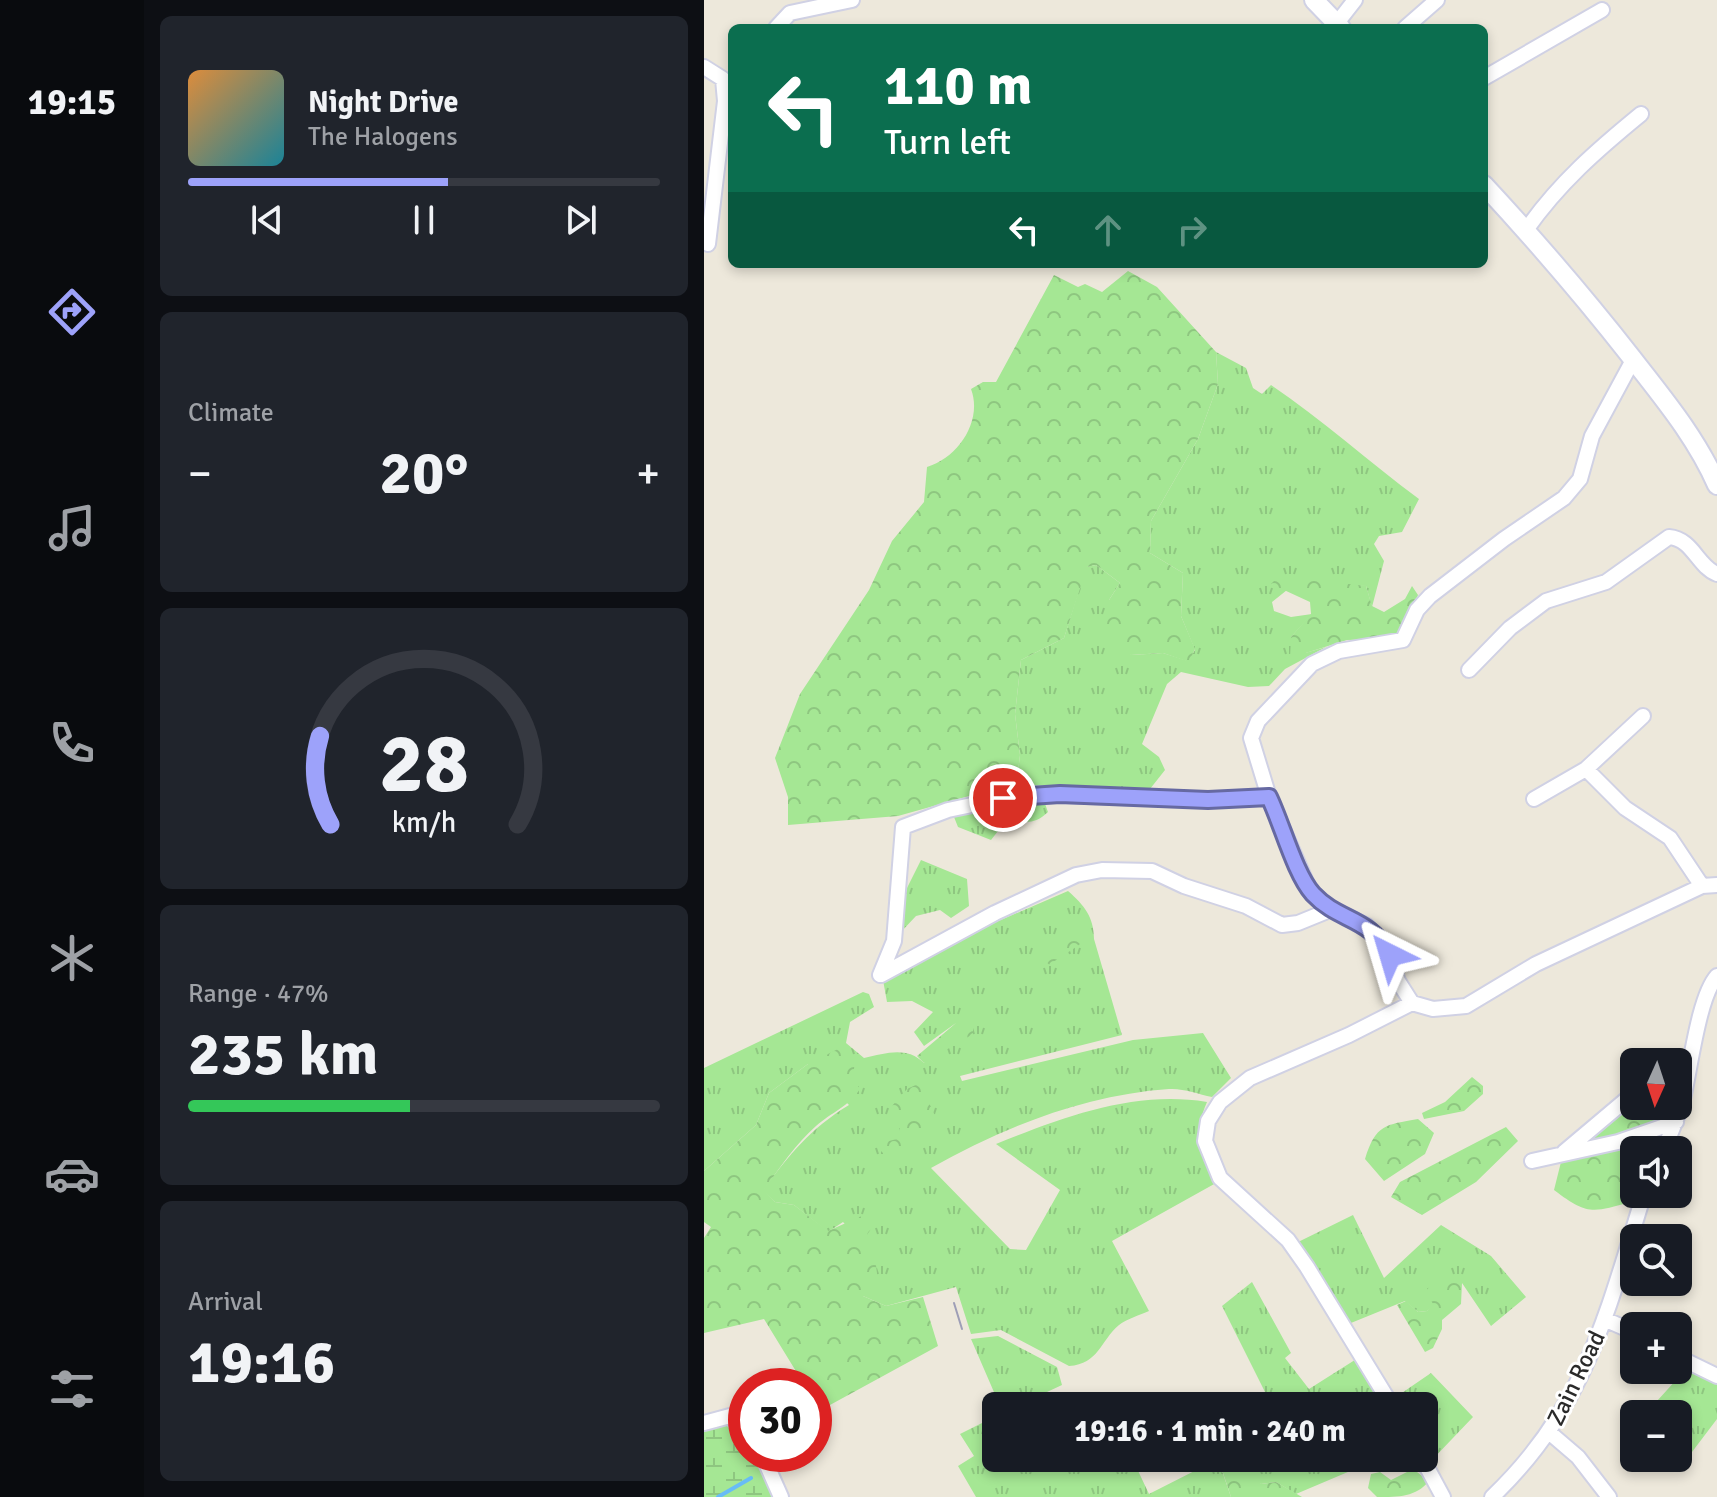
<!DOCTYPE html>
<meta charset="utf-8">
<style>
body{margin:0;font-family:Signika,sans-serif;background:#20242c;color:#f1f3f6;height:100vh;display:flex;flex-direction:column;font-size:30px;white-space:nowrap}
*{box-sizing:border-box;margin:0}
p{font-size:26px;color:#9ea1a6}
.icon{flex:none;width:44px;height:44px;fill:none;stroke:currentColor;stroke-width:2;stroke-linecap:round;stroke-linejoin:round}
.map{position:relative;flex:1;overflow:hidden}
.details{display:flex;flex-direction:column;gap:16px;padding:16px;background:#0d0f14;width:560px}
.details>*{flex:none}
.banner{position:absolute;left:24px;top:24px;width:760px;height:244px;border-radius:12px;box-shadow:0 4px 12px #0003;background:#0b6e4f;color:#fff;overflow:hidden}
.needle{width:52px;rotate:183deg}
.controls{position:absolute;left:916px;top:1048px;display:grid;gap:16px}
.controls a{display:grid;place-items:center;width:72px;height:72px;border-radius:12px;background:#171b24;box-shadow:0 4px 12px #0003;font-size:40px}
.speed{position:absolute;left:24px;top:1368px;display:flex;gap:16px;font-size:40px;font-weight:700;text-align:center}
.speed>*{display:grid;place-content:center;width:104px;height:104px;border-radius:50%;background:#171b24;box-shadow:0 4px 12px #0003;line-height:1}
.speed .limit{border:12px solid #d22;background:#fff;color:#111}
.pin{position:absolute;display:grid;place-items:center;width:68px;height:68px;color:#fff;margin:-34px;border:4px solid #fff;border-radius:50%;box-shadow:0 2px 8px #0007}
.me{position:absolute;width:88px;margin:-44px;rotate:320deg;stroke-linejoin:round;filter:drop-shadow(0 0 6px #0008)}
.turn{display:flex;align-items:center;gap:28px;height:168px;padding:0 24px;font-size:36px}
.turn .icon{width:104px;height:104px;stroke-width:2.5}
.turn b{display:block;font-size:56px;line-height:68px}
.lanes{display:flex;align-items:center;height:76px;padding:0 24px;background:#0003;justify-content:center;gap:40px;direction:ltr}
.lanes .off{opacity:.35}
.big{font-size:60px;font-weight:700;line-height:1.1}
.details .tile{flex:1;display:flex;flex-direction:column;justify-content:center;gap:12px;min-width:0;padding:0 28px;border-radius:12px;background:#20242c}
.details .dial{align-items:center;gap:0}
.dial svg{height:208px;overflow:visible;fill:none;stroke:#363941;stroke-width:7;stroke-linecap:round;text-anchor:middle}
.dial text{fill:#f1f3f6;stroke:none}
.song{display:flex;align-items:center;gap:24px}
.cover{width:96px;height:96px;border-radius:12px;background:linear-gradient(135deg,hsl(30 70% 55%),hsl(190 70% 35%))}
.played{height:8px;border-radius:4px;background:linear-gradient(90deg,#9da2fa 55%,#363941 55%)}
.keys{display:flex;justify-content:space-around;direction:ltr}
.heat{display:flex;justify-content:space-between;align-items:center;font-size:44px;direction:ltr}
.charge{height:12px;border-radius:6px;background:linear-gradient(90deg,#34c759 47%,#363941 0)}
.trip{position:absolute;left:278px;top:1392px;width:456px;height:80px;border-radius:12px;background:#171b24;box-shadow:0 4px 12px #0003;font-weight:700;line-height:80px;text-align:center}
main{display:flex;flex:1;min-height:0}
.menu{display:flex;flex-direction:column;width:144px;justify-content:space-around;align-items:center;background:#090b0e;color:#9ea1a6}
.menu .icon{width:56px;height:56px}
.menu .selected{color:#9da2fa}
.menu b{font-size:36px;color:#f1f3f6}
.map>svg:first-child{display:block}
.grass{fill:url(#grass-tufts)}
.forest{fill:url(#forest-crowns)}
.wetland{fill:url(#wetland-marsh)}
.lines{fill:none;stroke-linecap:round;stroke-linejoin:round}
.stream{stroke:#68bcf6;stroke-width:4}
.minor-casing{stroke:#d0d1e4;stroke-width:18}
.secondary-casing{stroke:#d0d1e4;stroke-width:22}
.minor{stroke:#fff;stroke-width:14}
.secondary{stroke:#fff;stroke-width:18}
.tram{stroke:#9e9eb6;stroke-width:2}
.route-casing{stroke:#6669a2;stroke-width:20}
.route{stroke:#9da2fa;stroke-width:14}
.labels{text-anchor:middle;stroke-width:6;stroke-linejoin:round;paint-order:stroke}
.street-label{font-size:24px;fill:#2a2a2a;stroke:#fff}
</style>
<main>
<nav class="menu">
<b>19:15</b>
<svg class="icon selected" aria-label="directions" viewBox="0 0 24 24"><path d="M12 3l9 9-9 9-9-9zM9 14v-3h6M13 9l2 2-2 2"/></svg>
<svg class="icon" aria-label="music" viewBox="0 0 24 24"><path d="M9 18V5l10-2v13"/><circle cx="6" cy="18" r="3"/><circle cx="16" cy="16" r="3"/></svg>
<svg class="icon" aria-label="phone" viewBox="0 0 24 24"><path d="M5 4h4l2 5-3 2q2 4 5 5l2-3 5 2v4C11 20 4 13 5 4z"/></svg>
<svg class="icon" aria-label="climate" viewBox="0 0 24 24"><path d="M12 3v18M4 7l16 10M4 17L20 7"/></svg>
<svg class="icon" aria-label="car" viewBox="0 0 24 24"><path d="M5 17H2v-5l4-1 3-4h7l3 4 3 1v5h-3M9 17h6M6 11h13"/><circle cx="7" cy="17" r="2"/><circle cx="17" cy="17" r="2"/></svg>
<svg class="icon" aria-label="filters" viewBox="0 0 24 24"><path d="M4 7h16M4 17h16"/><circle cx="9" cy="7" r="2"/><circle cx="15" cy="17" r="2"/></svg>
</nav>
<section class="details">
<div class="tile">
<div class="song"><i class="cover"></i><div><b>Night Drive</b><p>The Halogens</p></div></div>
<div class="played"></div>
<div class="keys"><svg class="icon" aria-label="previous" viewBox="0 0 24 24"><path d="M18 5L8 12l10 7zM5 5v14"/></svg><svg class="icon" aria-label="pause" viewBox="0 0 24 24"><path d="M8 5v14M16 5v14"/></svg><svg class="icon" aria-label="next" viewBox="0 0 24 24"><path d="M6 5l10 7-10 7zM19 5v14"/></svg></div>
</div>
<div class="tile"><p>Climate</p>
<div class="heat"><a>−</a><b class="big">20°</b><a>+</a></div>
</div>
<div class="tile dial"><svg viewBox="0 0 100 80">
<path d="M14 69A42 42 0 1 1 86 69"/>
<path d="M14 69A42 42 0 0 1 10 35" stroke="#9da2fa"/>
<text x="50" y="56" font-size="32" font-weight="700">28</text>
<text x="50" y="72" font-size="11">km/h</text>
</svg></div>
<div class="tile"><p>Range · 47%</p><b class="big">235 km</b><div class="charge"></div></div>
<div class="tile"><p>Arrival</p><b class="big">19:16</b></div>
</section>
<div class="map">
<svg width="1013" height="1497" viewBox="0 0 1013 1497">
<defs>
<pattern id="grass-tufts" width="24" height="20" patternUnits="userSpaceOnUse" patternTransform="scale(2)"><rect width="24" height="20" fill="#a5e794"/><path d="M3 7l-1-3M5 7V3M7 7l1-3M15 17l-1-3M17 17v-4M19 17l1-3" fill="none" stroke="#8ec680"/></pattern>
<pattern id="forest-crowns" width="20" height="18" patternUnits="userSpaceOnUse" patternTransform="scale(2)"><rect width="20" height="18" fill="#a5e794"/><path d="M2 6a3 3 0 1 1 6 0M12 15a3 3 0 1 1 6 0" fill="none" stroke="#8ec680"/></pattern>
<pattern id="wetland-marsh" width="20" height="14" patternUnits="userSpaceOnUse" patternTransform="scale(2)"><rect width="20" height="14" fill="#a5e794"/><path d="M1 5h8M5 5V1M11 12h8M15 12V8" fill="none" stroke="#8ec680"/></pattern>
</defs>
<rect width="100%" height="100%" fill="#ede8db"/>
<path class="grass" d="M512,352L542,368L549,388L558,394L567,385C619,420 665,462 715,499L698,532L675,536L670,544L680,561L668,607L662,586L568,584L583,590L568,602L570,611L587,617L608,614L587,637L601,653L622,647L581,669L565,686L544,687L477,672L463,684L438,744L455,757L461,770L446,789H312L316,755L311,714L317,660L360,638L382,567L392,565L416,583L405,600L427,655L459,653L484,661L491,650L477,616L479,573L446,553L447,521L494,439L514,384Z
M340,801L344,812C328,827 321,820 302,821L287,840L254,827L250,817L305,802Z
M217,860L263,879L265,906L247,918L236,910L212,916L196,933L202,890Z
M364,891C380,905 390,917 390,939L418,1035L256,1076L258,1081L429,1040L499,1033L527,1078L508,1097C494,1094 479,1088 465,1089C380,1095 300,1127 227,1168L306,1249L322,1250L356,1190L292,1144C360,1117 430,1090 503,1102C489,1135 493,1153 512,1183L408,1241L445,1311C436,1315 423,1319 415,1325C396,1341 395,1364 365,1366L297,1330L267,1334L252,1287L182,1306L159,1296L158,1242L139,1222L124,1232L90,1205L71,1202L59,1190C85,1155 107,1128 145,1105L104,1064L65,1093L52,1125L0,1171V1068L159,992L165,994L170,1007L146,1022L142,1043L160,1058C182,1053 203,1046 220,1063L252,1023L220,1046L210,1032L229,1012L208,1001L183,1002L179,980L292,922Z
M649,1215L680,1278L737,1225L787,1256L822,1297L787,1326L758,1283L723,1311L714,1312L701,1301L642,1325L590,1244Z
M548,1282L587,1353L581,1358L605,1389L654,1358L682,1406H568L518,1306Z
M294,1336L353,1367L358,1385L313,1406H296L267,1339Z
M983,1368L1013,1384V1419L988,1452L974,1440V1414L943,1412Z
M727,1373L769,1417L727,1461L720,1449V1406H693L689,1399Z
M292,1416V1458H379L382,1470L407,1458H428L445,1494L514,1459L527,1497H272L254,1466L270,1456L256,1434Z
M524,1458H677L592,1494L572,1482L557,1484Z"/>
<path class="forest" d="M424,271L453,287L512,352L514,384L494,439L447,521L446,553L479,573L477,616L491,649L485,662L459,653L427,655L401,641L405,600L416,583L392,565L383,567L360,638L317,660L311,714L316,755L312,789L283,791L194,816L84,825V797L71,758L96,694L165,590L188,541L220,502L223,467C254,458 279,421 267,389L279,382H292L350,275L374,287L381,284L398,292Z
M575,576L662,586L668,606L680,612L701,599L708,586L714,595L698,632L678,639L643,640L586,658L587,637L607,614L606,602L567,584Z
M378,928L384,935C376,948 358,954 346,965L337,959C347,941 359,935 378,928Z
M252,1023L269,1025V1034L220,1063L213,1056Z
M134,1049L151,1060L149,1078L156,1089C144,1107 128,1112 112,1126C91,1145 76,1167 60,1190L71,1202L90,1205L124,1231L162,1214L169,1226L158,1242L170,1249L174,1282L159,1296L182,1306L219,1297L234,1346L115,1411L110,1403V1386H101L60,1319L0,1333V1238L7,1227L0,1222V1171L52,1125L65,1093L104,1064Z
M768,1077L779,1086V1094L760,1111L720,1119L718,1113L741,1102Z
M216,1083L231,1116L227,1135L200,1152L182,1156L176,1150L177,1143L193,1139L199,1116L188,1106L203,1089Z
M930,1096V1106H974L955,1150H930L931,1194L926,1202C888,1213 883,1215 850,1190L858,1158L881,1153L890,1126Z
M714,1119L730,1133L721,1154L680,1181L661,1159C672,1124 681,1125 714,1119Z
M802,1127L814,1141L772,1182L718,1215L687,1197L696,1182Z
M748,1275L758,1283L757,1304L738,1320V1329L729,1348L721,1352L693,1305L702,1301L714,1312L723,1311L729,1304L722,1291L734,1276Z
M514,1458H523L529,1463L538,1462L549,1468L557,1484L572,1482L598,1497H527Z
M709,1469L725,1481C712,1497 695,1497 673,1497L664,1488L667,1474L676,1472L687,1480Z"/>
<path class="wetland" d="M26,1423L42,1445V1454H48L72,1497H0V1428Z"/>
<g class="lines">
<path class="stream" d="M14,1497L47,1478"/>
<defs>
<path id="minor" d="M633,23L651,0
M72,28L86,13L148,0
M701,28L733,0
M0,67L19,79L21,101L4,244
M780,78L898,10
M822,230C855,183 893,150 937,114
M929,360L888,436L876,479L860,498L800,539L726,596L713,610L699,640L635,651L608,664L554,721L547,738L565,797L606,891L622,907L663,926L681,947L694,981L708,1003L729,1009L762,1006L832,964L998,886L1013,885
M765,670L806,628L842,601L902,582L965,537C989,539 993,566 1013,574
M939,716L882,769L921,808L966,838L998,886
M830,799L882,769
M176,975L190,941L199,827L244,810L321,794L504,800L565,797
M177,975L291,913L372,875L398,870L448,871L480,886L542,906L578,925L594,923L621,912L622,907
M960,1150C966,1134 973,1119 978,1103C986,1072 994,997 1013,976
M860,1152L930,1093
M828,1161L914,1142L972,1122
M900,1319L930,1332
M974,1357L1013,1376
M688,1406L603,1267L584,1240L516,1178L501,1141L504,1121L516,1102L546,1078L645,1035L708,1003
M0,1423L26,1416L42,1433
M846,1433L874,1457L905,1497
M58,1454L77,1497
M718,1458L739,1497
M788,1497C882,1408 903,1312 940,1194"/>
<path id="secondary" d="M610,0L637,28
M780,185C832,241 881,298 928,358C959,398 992,437 1013,485"/>
</defs>
<use href="#minor" class="minor-casing"/>
<use href="#secondary" class="secondary-casing"/>
<use href="#minor" class="minor"/>
<use href="#secondary" class="secondary"/>
<path class="tram" d="M250,1303L258,1329"/>
</g>
<g class="lines">
<defs>
<path id="route" d="M299,798L356,794L504,800L565,797C578,824 591,874 609,894C635,922 665,916 686,955"/>
</defs>
<use href="#route" class="route-casing"/>
<use href="#route" class="route"/>
</g>
<g class="labels">
<g class="street-label">
<text transform="translate(872 1378) rotate(-64)" y="8">Zain Road</text>
</g>
</g>
</svg>
<div class="controls">
<a><svg class="needle" viewBox="-14 -14 28 28"><path d="M0-13l5 13h-10z" fill="#e53935"/><path d="M0 13l5-13h-10z" fill="#9ea1a6"/></svg></a>
<a><svg class="icon" aria-label="sound" viewBox="0 0 24 24"><path d="M4 9h4l5-4v14l-5-4H4zM17 9q2 3 0 6"/></svg></a>
<a><svg class="icon" aria-label="search" viewBox="0 0 24 24"><circle cx="10" cy="10" r="6"/><path d="M15 15l6 6"/></svg></a>
<a>+</a>
<a>−</a>
</div>
<div class="speed"><div class="limit">30</div></div>
<div class="pin" style="left:299px;top:798px;background:#d93025"><svg class="icon" aria-label="arrive" viewBox="0 0 24 24"><path d="M6 21V4h12l-3 4 3 4H6"/></svg></div>
<svg class="me" style="left:686px;top:955px" viewBox="-20 -20 40 40"><path d="M0-17L14 15 0 8-14 15z" fill="#9da2fa" stroke="#fff" stroke-width="4"/></svg>
<div class="trip">19:16 · 1 min · 240 m</div>
<div class="banner">
<div class="turn"><svg class="icon" aria-label="left" viewBox="0 0 24 24"><path d="M17 20v-9H6M10 6l-5 5 5 5"/></svg><div><b>110 m</b>Turn left</div></div>
<div class="lanes"><svg class="icon" aria-label="left" viewBox="0 0 24 24"><path d="M17 20v-9H6M10 6l-5 5 5 5"/></svg><svg class="icon off" aria-label="ahead" viewBox="0 0 24 24"><path d="M12 20V5M6 11l6-6 6 6"/></svg><svg class="icon off" aria-label="right" viewBox="0 0 24 24"><path d="M7 20v-9h11M14 6l5 5-5 5"/></svg></div>
</div>
</div>
</main>
